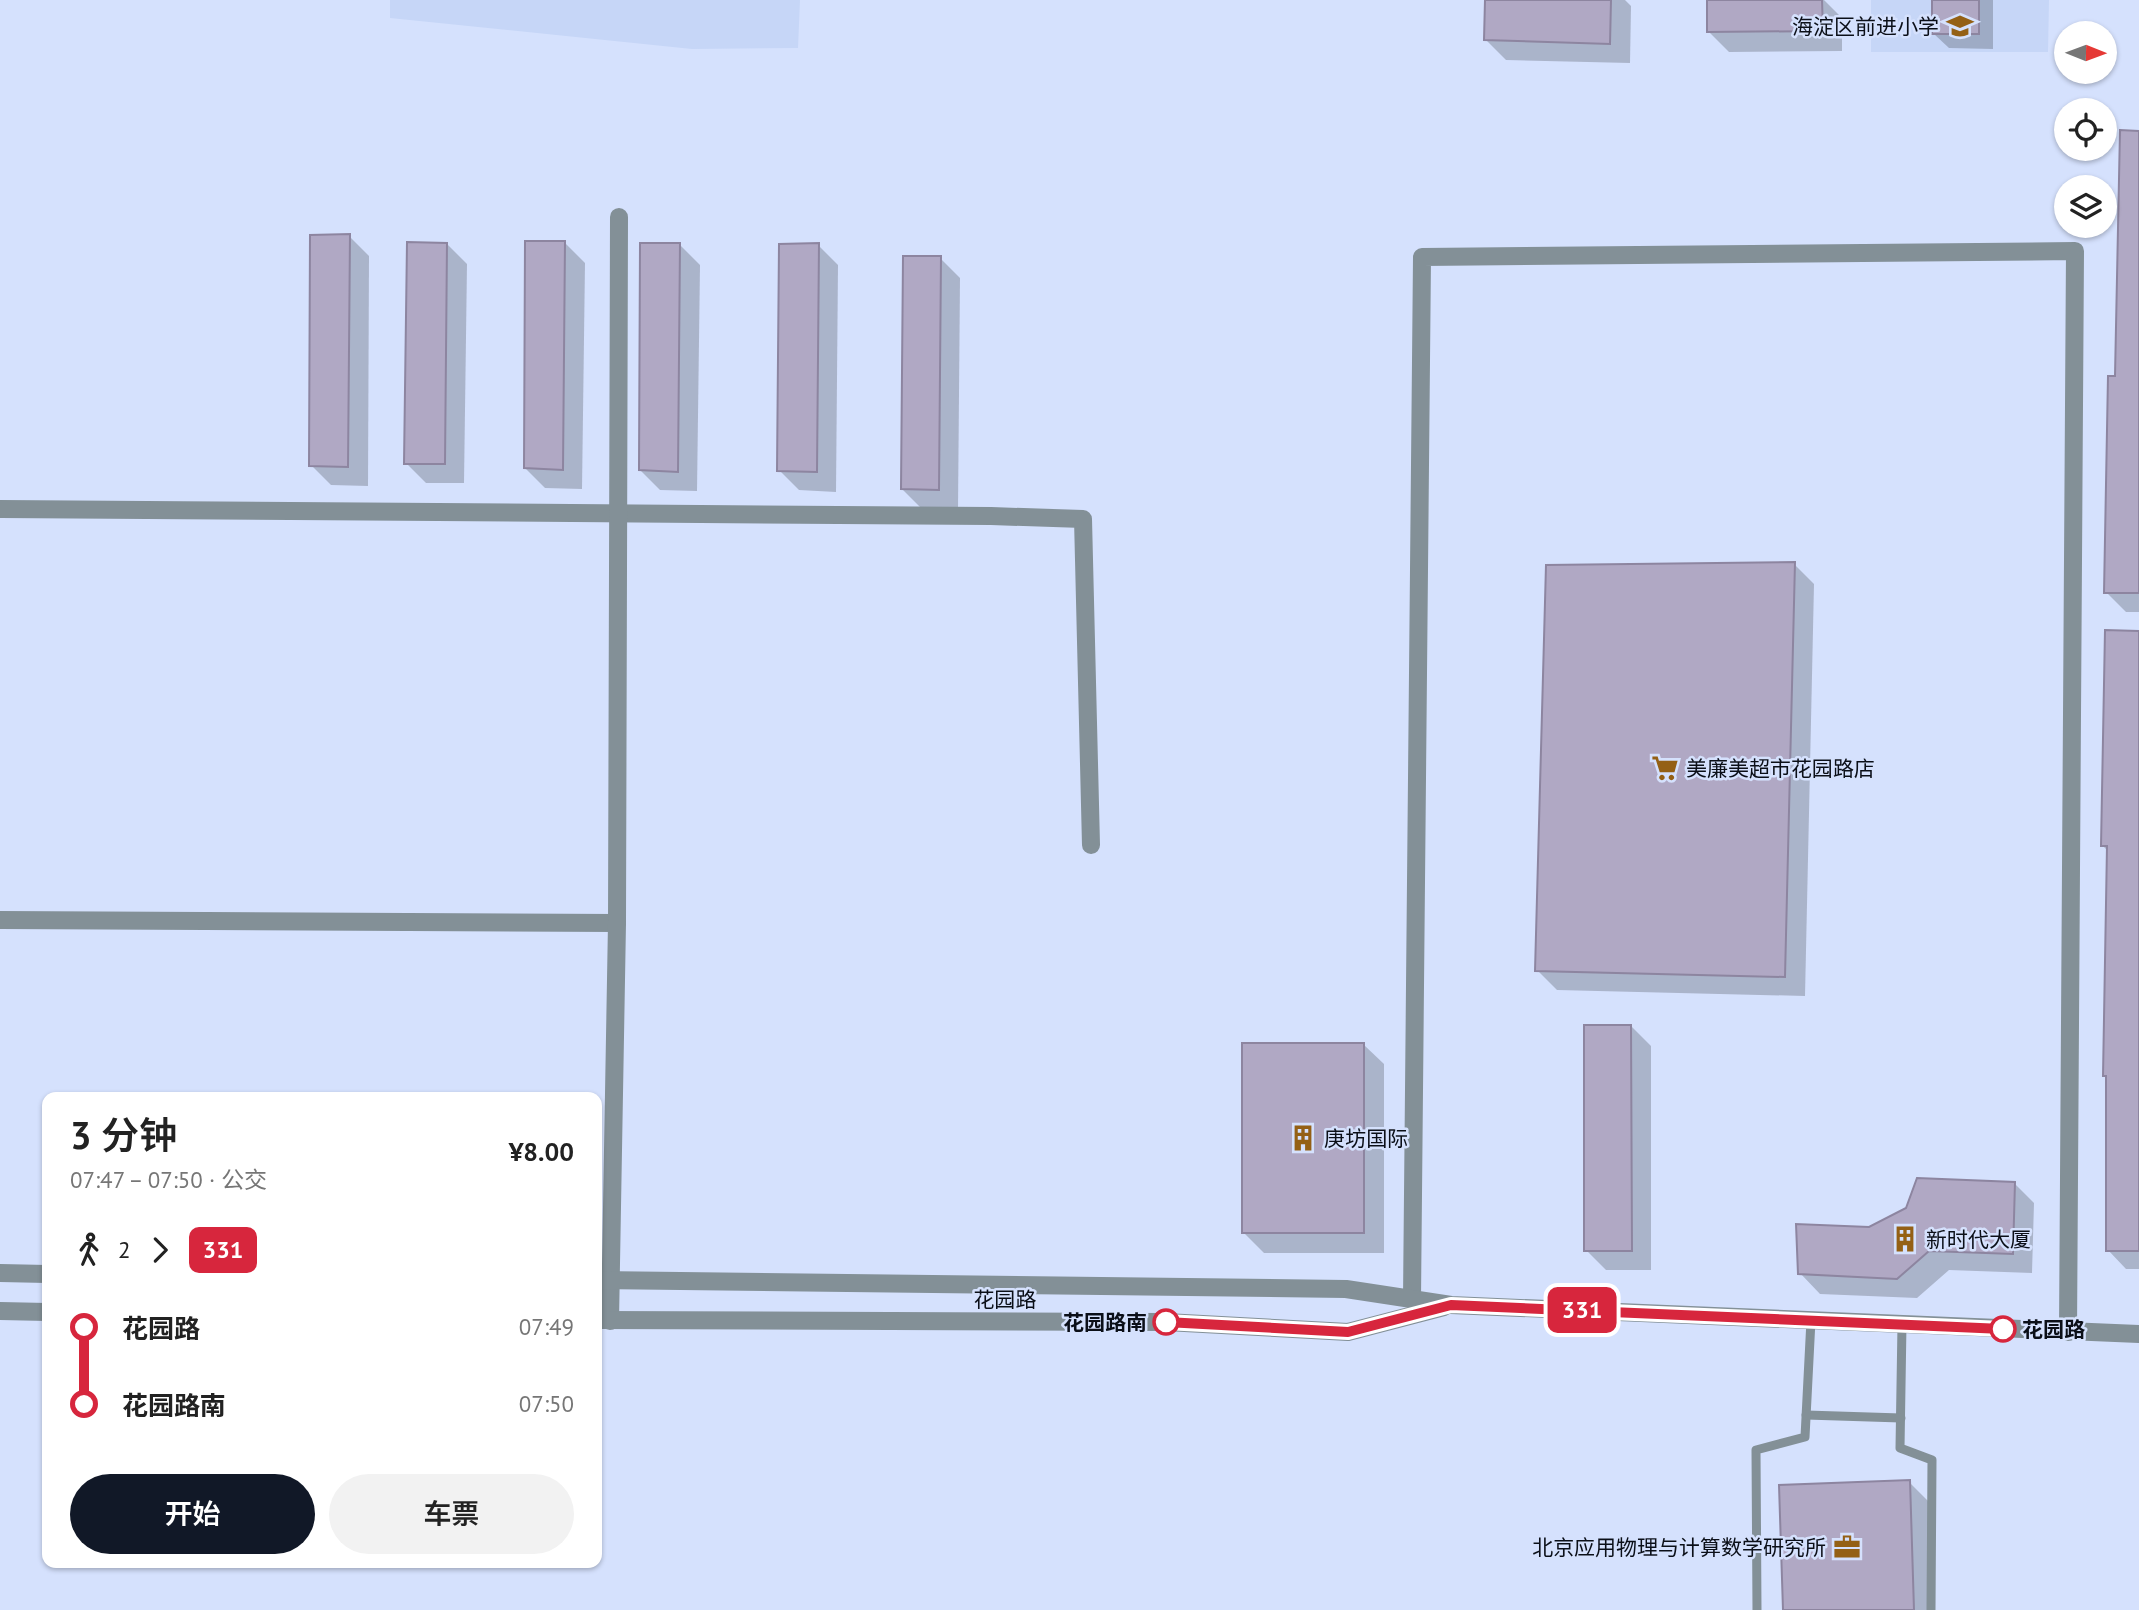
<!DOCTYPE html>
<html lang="zh">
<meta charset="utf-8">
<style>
body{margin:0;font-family:"PT Sans","Noto Sans SC",sans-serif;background:#f2f2f2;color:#222;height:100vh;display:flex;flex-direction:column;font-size:26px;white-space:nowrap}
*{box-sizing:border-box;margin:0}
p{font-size:23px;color:#767676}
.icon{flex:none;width:38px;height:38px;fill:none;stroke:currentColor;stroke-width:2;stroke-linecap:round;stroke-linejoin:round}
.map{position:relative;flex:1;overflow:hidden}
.panel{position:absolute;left:42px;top:1092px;width:560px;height:476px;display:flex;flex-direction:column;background:#fff;border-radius:14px;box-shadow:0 2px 5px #0004}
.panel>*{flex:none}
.badge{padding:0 14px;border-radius:10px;font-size:24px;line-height:46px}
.needle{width:46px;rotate:91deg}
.fabs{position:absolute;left:2054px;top:21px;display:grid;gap:14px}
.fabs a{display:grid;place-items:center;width:63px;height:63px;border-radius:50%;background:#fff;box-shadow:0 2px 5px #0004;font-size:35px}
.map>.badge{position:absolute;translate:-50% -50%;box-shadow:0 0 0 4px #fff}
.legs{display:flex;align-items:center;gap:10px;height:77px;padding:0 28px;font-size:23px}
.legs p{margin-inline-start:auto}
.summary{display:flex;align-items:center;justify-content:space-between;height:119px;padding:0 28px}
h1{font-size:38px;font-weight:600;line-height:52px}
.button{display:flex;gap:14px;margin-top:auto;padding:14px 28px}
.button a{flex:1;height:80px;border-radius:42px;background:#111827;color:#fff;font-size:28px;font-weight:600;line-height:80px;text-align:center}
.button a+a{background:#f2f2f2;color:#222}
ul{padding:0 28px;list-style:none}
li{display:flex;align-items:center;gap:24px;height:77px;font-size:26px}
li i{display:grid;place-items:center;width:10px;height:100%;margin:0 9px;background:currentColor}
li i::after{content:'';width:18px;height:18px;margin:-9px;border:5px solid;border-radius:50%;background:#fff}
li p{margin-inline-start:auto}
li:first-child i{background:linear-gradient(#0000 50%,currentColor 0)}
li:last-child i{background:linear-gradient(currentColor 50%,#0000 0)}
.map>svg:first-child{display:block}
.built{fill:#c6d6f7}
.shadow{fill:#0003}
.building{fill:#b0a8c4;stroke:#8d85a0;stroke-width:2}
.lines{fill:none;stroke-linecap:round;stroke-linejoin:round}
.service{stroke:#839097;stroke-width:9}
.minor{stroke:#839097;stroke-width:18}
.tertiary{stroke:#839097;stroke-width:18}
.line-1-casing{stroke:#fff;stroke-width:16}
.line-1{stroke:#d7263d;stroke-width:10}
.stop-1-dot{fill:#fff;stroke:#d7263d;stroke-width:3.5}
.labels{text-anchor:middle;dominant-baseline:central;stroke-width:5;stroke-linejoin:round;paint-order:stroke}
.poi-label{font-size:21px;fill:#0b0f18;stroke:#d5e1fd;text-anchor:start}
.street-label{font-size:21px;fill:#0b0f18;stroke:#d5e1fd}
.stop-label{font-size:21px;font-weight:bold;fill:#0b0f18;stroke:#d5e1fd;text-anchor:end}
</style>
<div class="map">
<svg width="2139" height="1610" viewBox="0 0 2139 1610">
<rect width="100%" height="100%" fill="#d5e1fd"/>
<!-- built -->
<g class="built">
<polygon points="390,0 800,0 798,48 692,49 390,18"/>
<polygon points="1871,0 2049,0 2048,52 1871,52"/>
</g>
<!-- shadow -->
<g class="shadow">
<polygon points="1487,0 1625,0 1631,6 1630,63 1506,60 1486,40"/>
<polygon points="1709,0 1824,0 1842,18 1842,51 1729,52 1709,32"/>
<polygon points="1934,0 1993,0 1993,49 1949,48 1934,34"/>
<polygon points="2139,133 2139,612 2126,612 2106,592 2116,378"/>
<polygon points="349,236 369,256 368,486 331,485 311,465"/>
<polygon points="565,243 585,263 582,489 545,488 525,468"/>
<polygon points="447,244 467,264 464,483 426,483 406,463"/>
<polygon points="680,245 700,265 697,491 660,490 640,470"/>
<polygon points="818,245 838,265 836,492 799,490 779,470"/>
<polygon points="940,258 960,278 958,509 922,509 902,489"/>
<polygon points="1794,564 1814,584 1805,996 1557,990 1537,970"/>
<polygon points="2139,632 2139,1269 2126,1269 2108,1250 2107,1078 2105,1075 2108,851 2103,846"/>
<polygon points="1631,1026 1651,1046 1651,1270 1606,1270 1586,1250"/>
<polygon points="1364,1045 1384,1064 1384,1253 1264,1253 1244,1233"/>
<polygon points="2014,1183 2034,1203 2032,1273 1949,1270 1917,1298 1820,1294 1800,1273"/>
<polygon points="1909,1482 1929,1502 1933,1610 1785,1610"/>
</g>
<!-- building -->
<g class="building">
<polygon points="1485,0 1611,0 1610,44 1484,40"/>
<polygon points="1707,0 1822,0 1823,31 1707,32"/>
<rect x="1932" y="0" width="47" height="34"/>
<polygon points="2120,130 2139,131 2139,593 2104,593 2108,376 2115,376"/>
<polygon points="350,234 348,467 309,466 310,235"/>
<polygon points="525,241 565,241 563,470 524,468"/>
<polygon points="407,242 447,243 445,464 404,464"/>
<polygon points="640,243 680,243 678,472 639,470"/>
<polygon points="819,243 817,472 777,471 779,244"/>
<polygon points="903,256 941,256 939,490 901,489"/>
<polygon points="1795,562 1785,977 1535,971 1546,565"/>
<polygon points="2105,630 2139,631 2139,1251 2106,1251 2106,1076 2103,1076 2107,846 2101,846"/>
<polygon points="1584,1025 1631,1025 1632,1251 1584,1251"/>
<rect x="1242" y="1043" width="122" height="190"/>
<polygon points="1917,1178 2015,1182 2013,1254 1929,1251 1897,1279 1798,1274 1796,1224 1869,1227 1906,1208"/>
<polygon points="1910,1480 1914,1610 1783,1610 1779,1485"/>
</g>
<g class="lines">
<!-- service -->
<g class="service">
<polyline points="1902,1324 1900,1448 1932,1460 1931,1610"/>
<polyline points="1806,1415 1901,1418"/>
<polyline points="1757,1610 1756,1450 1805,1437 1811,1320"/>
</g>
<!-- minor -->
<g class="minor">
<polyline points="0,509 991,516 1083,519 1091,845"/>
<polyline points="0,920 617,923"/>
<polyline points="1412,1299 1422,257 2075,251 2068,1332"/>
<polyline points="610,1321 617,923 619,217"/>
</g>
<!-- tertiary -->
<g class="tertiary">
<polyline points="0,1273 47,1274"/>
<polyline points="597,1280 1346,1289 1451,1305 2139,1334"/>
<polyline points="0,1311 47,1312"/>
<polyline points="597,1320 1166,1322 1348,1332 1444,1307"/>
</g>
</g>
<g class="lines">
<!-- line-1 casing -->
<g class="line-1-casing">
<polyline id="line-1" points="1166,1322 1348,1332 1451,1305 2003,1329"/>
</g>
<!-- line-1 -->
<use href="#line-1" class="line-1"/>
</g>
<!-- icons -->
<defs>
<g id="school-bare" transform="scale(2.1)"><path d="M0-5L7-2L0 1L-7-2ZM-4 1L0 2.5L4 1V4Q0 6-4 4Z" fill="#946015" stroke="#d5e1fd" stroke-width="2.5" paint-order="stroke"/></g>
<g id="supermarket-bare" transform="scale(2.1)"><path d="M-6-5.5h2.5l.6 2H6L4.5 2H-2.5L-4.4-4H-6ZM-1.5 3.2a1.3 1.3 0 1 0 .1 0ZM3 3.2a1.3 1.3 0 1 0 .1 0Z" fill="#946015" stroke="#d5e1fd" stroke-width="2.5" paint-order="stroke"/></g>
<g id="building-bare" transform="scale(2.1)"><path d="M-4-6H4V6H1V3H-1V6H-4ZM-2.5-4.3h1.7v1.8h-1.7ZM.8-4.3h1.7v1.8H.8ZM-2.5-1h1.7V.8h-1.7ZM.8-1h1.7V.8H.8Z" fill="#946015" stroke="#d5e1fd" stroke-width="2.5" paint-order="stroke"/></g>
<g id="office-bare" transform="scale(2.1)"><path d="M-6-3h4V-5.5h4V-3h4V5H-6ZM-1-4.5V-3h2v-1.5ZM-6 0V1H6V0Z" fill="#946015" stroke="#d5e1fd" stroke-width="2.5" paint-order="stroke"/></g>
</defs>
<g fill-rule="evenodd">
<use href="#school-bare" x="1960" y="26"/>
<use href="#supermarket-bare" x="1665" y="768"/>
<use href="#building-bare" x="1303" y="1138"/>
<use href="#building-bare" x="1905" y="1239"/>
<use href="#office-bare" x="1847" y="1547"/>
</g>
<!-- markers -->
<g class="stop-1-dot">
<circle cx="1166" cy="1322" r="12"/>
<circle cx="2003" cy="1329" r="12"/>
</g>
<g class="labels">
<!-- poi labels -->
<g class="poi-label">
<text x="1939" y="26" text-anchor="end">海淀区前进小学</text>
<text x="1686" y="768">美廉美超市花园路店</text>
<text x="1324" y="1138">庚坊国际</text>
<text x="1926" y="1239">新时代大厦</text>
<text x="1826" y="1547" text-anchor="end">北京应用物理与计算数学研究所</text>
</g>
<!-- street labels -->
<g class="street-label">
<text x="1005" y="1299">花园路</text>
</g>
<!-- stop labels -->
<g class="stop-label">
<text x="1147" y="1322">花园路南</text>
<text x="2022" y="1329" text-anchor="start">花园路</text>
</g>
</g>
</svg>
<div class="fabs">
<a><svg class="needle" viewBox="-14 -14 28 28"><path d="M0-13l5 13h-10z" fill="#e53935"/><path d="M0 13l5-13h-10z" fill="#767676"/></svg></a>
<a><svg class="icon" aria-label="locate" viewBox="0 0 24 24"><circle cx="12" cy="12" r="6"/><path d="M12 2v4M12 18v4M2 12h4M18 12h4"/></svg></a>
<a><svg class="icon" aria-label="layers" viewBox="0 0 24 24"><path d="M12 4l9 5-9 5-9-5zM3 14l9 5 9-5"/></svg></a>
</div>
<b class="badge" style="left:1582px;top:1310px;background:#d7263d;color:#fff">331</b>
<section class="panel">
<div class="summary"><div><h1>3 分钟</h1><p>07:47 – 07:50 · 公交</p></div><b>¥8.00</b></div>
<div class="legs"><svg class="icon" aria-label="walk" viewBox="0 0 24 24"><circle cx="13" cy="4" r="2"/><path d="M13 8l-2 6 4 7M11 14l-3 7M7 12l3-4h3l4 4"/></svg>2<svg class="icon" aria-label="forward" viewBox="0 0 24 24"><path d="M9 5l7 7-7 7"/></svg><b class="badge" style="background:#d7263d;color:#fff">331</b></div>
<ul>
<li><i style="color:#d7263d"></i><b>花园路</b><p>07:49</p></li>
<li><i style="color:#d7263d"></i><b>花园路南</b><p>07:50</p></li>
</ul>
<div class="button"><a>开始</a><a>车票</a></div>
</section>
</div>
